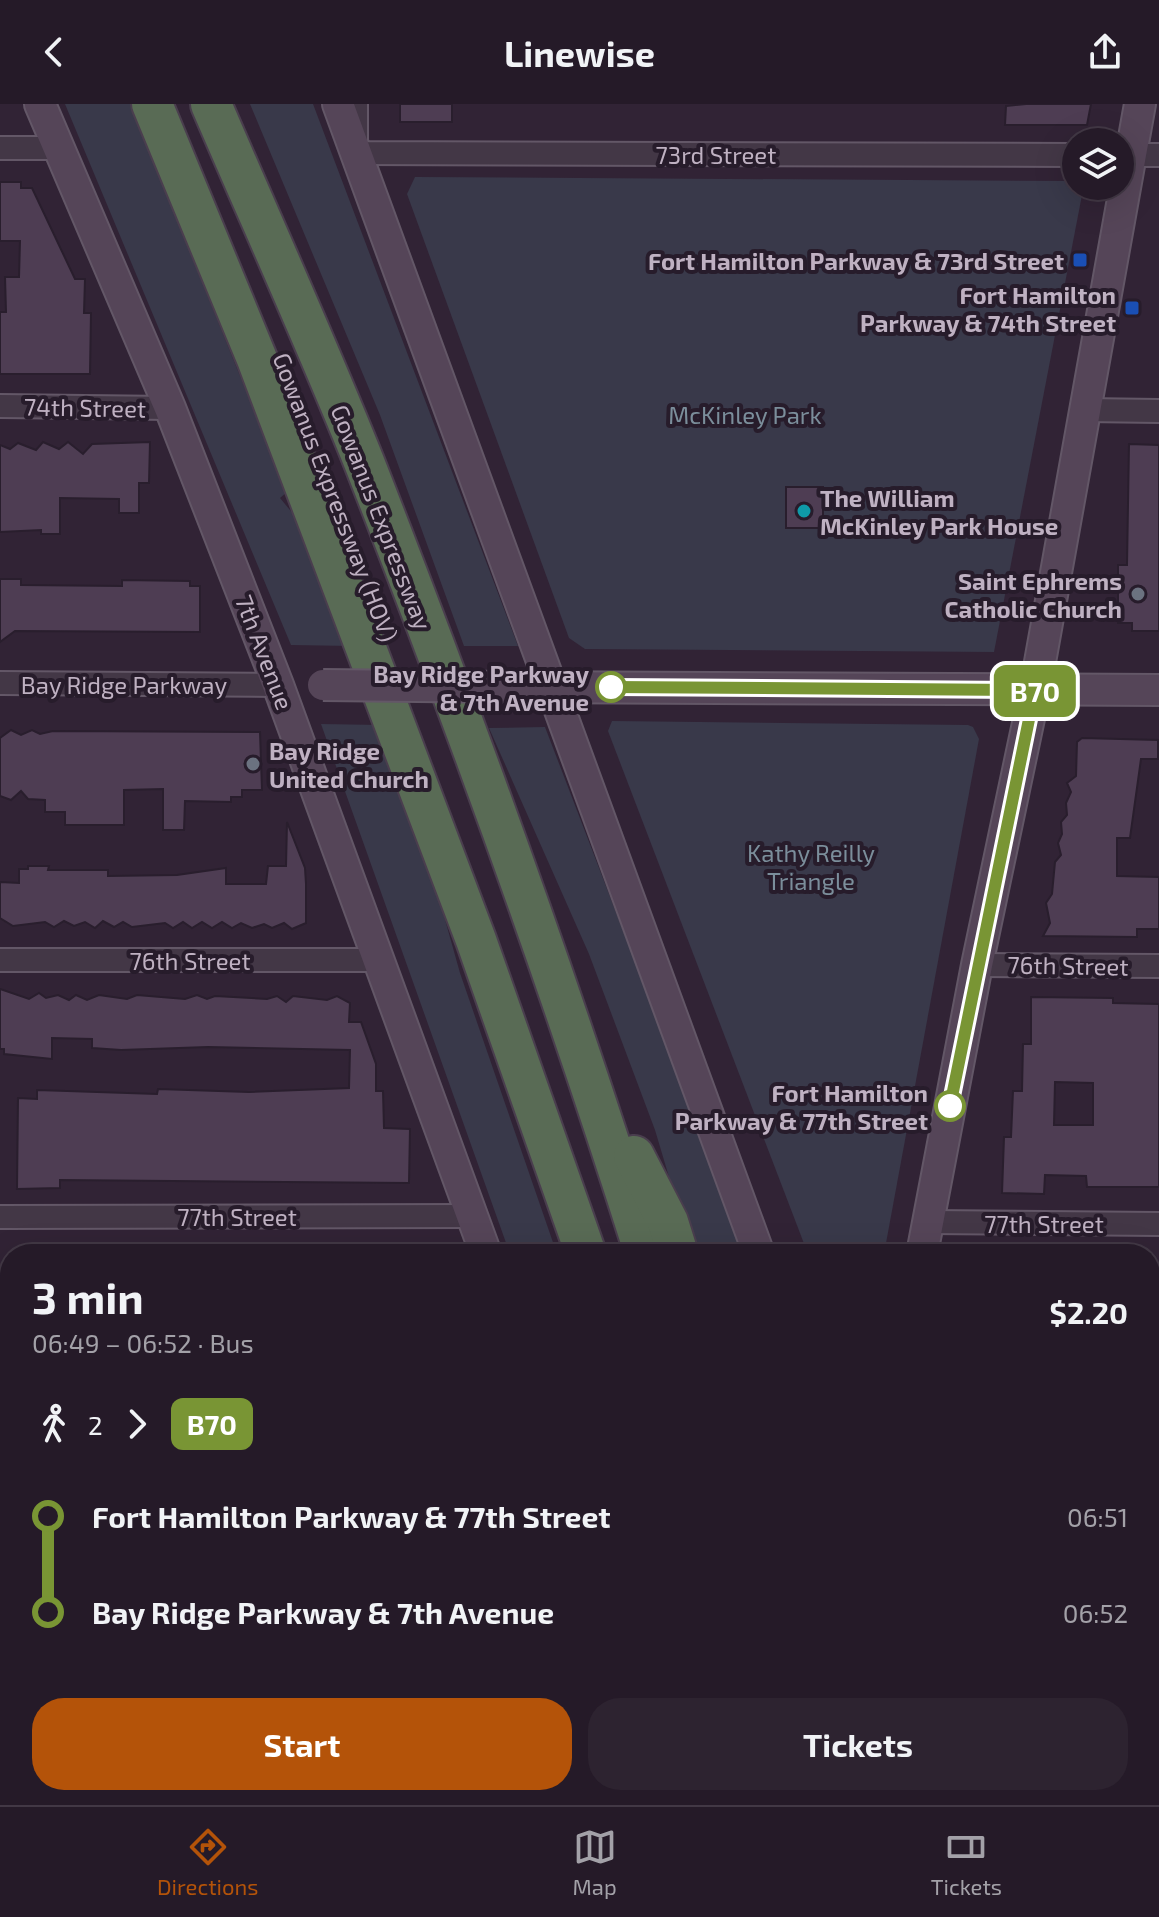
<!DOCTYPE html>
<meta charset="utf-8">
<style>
body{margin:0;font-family:"Exo 2",sans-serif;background:#2d2330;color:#f1f3f6;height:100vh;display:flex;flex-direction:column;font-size:30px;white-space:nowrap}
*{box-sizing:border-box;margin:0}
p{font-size:26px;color:#a3a1a8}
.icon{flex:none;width:44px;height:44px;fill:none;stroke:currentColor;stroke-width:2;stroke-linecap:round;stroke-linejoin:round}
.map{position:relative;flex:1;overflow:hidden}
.sheet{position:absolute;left:0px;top:1140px;width:1160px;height:562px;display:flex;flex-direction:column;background:#251a28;border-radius:32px 32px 0 0;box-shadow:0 8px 32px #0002,0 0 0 2px #423845}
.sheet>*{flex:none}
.badge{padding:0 16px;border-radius:12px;font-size:28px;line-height:52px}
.controls{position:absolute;left:1062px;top:24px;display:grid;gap:16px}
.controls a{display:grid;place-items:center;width:72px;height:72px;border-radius:50%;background:#251a28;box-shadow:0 8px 32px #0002,0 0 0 2px #423845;font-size:40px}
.map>.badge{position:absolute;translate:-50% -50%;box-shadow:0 0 0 4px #fff}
.legs{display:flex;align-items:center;gap:12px;height:88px;padding:0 32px;font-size:26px}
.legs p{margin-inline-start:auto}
.overview{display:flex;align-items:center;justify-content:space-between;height:136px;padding:0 32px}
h1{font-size:44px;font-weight:700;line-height:60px}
.cta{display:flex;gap:16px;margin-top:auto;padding:16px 32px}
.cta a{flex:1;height:92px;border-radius:32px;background:#b45309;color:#fff;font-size:32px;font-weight:700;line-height:92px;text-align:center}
.cta a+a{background:#2d2330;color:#f1f3f6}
ul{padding:0 32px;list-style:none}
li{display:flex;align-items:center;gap:28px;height:96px;font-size:30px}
li i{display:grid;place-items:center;width:12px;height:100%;margin:0 10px;background:currentColor}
li i::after{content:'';width:20px;height:20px;margin:-10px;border:6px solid;border-radius:50%;background:#251a28}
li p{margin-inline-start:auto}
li:first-child i{background:linear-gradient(#0000 50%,currentColor 0)}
li:last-child i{background:linear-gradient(currentColor 50%,#0000 0)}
header{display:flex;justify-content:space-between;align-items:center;height:104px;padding:0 32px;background:#251a28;font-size:36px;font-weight:700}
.tab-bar{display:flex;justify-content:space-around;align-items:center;height:112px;border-top:2px solid #423845;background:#251a28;font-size:22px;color:#a3a1a8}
.tab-bar a{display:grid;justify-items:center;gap:4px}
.tab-bar .current{color:#b45309}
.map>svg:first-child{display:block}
.green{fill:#39394a}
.building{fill:#4e3d53;stroke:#291e2d;stroke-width:2;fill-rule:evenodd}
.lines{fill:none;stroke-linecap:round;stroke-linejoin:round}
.street-casing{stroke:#635767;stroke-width:26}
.secondary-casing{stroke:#635767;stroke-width:34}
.highway-casing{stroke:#4a3e4e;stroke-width:44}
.street{stroke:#433746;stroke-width:22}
.secondary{stroke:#554558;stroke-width:30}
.highway{stroke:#596b55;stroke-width:40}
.secondary-bridge-casing{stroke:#635767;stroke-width:34;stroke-linecap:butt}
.secondary-bridge{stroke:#554558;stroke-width:30}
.line-1-casing{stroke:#fff;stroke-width:18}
.line-1{stroke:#799534;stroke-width:12}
.transit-dot{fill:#1a4fb4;stroke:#271c2b;stroke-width:3}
.culture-dot{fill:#0f9aa8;stroke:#271c2b;stroke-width:3}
.worship-dot{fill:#6b7280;stroke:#271c2b;stroke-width:3}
.stop-1-dot{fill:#fff;stroke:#799534;stroke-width:4}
.labels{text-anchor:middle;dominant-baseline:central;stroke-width:8;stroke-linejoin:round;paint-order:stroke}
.street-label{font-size:24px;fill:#bfb1c2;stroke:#271c2b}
.poi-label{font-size:24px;font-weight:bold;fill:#bfb1c2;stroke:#271c2b;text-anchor:end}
.park-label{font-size:24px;fill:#7b8e9b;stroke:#271c2b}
.stop-label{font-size:24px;font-weight:bold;fill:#bfb1c2;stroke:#271c2b;text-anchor:end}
</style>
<header><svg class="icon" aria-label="back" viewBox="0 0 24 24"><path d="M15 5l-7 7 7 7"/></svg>Linewise<svg class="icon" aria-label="share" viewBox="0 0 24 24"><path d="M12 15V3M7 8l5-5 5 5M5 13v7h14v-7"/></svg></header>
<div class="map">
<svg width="1159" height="1701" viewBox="0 0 1159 1701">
<rect width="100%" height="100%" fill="#312335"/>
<!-- green -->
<g class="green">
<polygon points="65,0 130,0 287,388 280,394 304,423 352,542 291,541"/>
<polygon points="250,0 313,0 518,542 464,542 380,311"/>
<polygon points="415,73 1071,77 1082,91 994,548 585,545 569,534 407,90"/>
<polygon points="612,617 968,621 973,623 979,635 884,1150 808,1150 608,627"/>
<polygon points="321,620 380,621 423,737 460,869 557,1150 510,1150"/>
<polygon points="545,623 747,1150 692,1150 655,1026 589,850 489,624"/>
</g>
<!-- building -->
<g class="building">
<rect x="400" y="0" width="52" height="18"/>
<polygon points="1026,0 1091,0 1087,21 1005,21 1006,2"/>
<polygon points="0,78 21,78 21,84 32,84 75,175 85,175 84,209 91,209 90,270 0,270 0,208 6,208 5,173 19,173 20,137 0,137"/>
<polygon points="43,338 59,345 68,338 83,350 92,340 150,338 149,379 139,379 139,409 119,409 119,395 60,394 60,430 41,430 41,426 0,428 0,341 10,345 18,339 36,346"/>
<polygon points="1129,340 1159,341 1159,527 1132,527 1132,519 1118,519 1118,461 1127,461"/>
<rect x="786" y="383" width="37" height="41"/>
<polygon points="0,475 21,475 21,481 122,482 122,476 190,477 190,482 200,482 200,528 15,527 0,538"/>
<polygon points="11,626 21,631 32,626 40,630 53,627 260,628 262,686 242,686 242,693 231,693 231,698 185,697 184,726 163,726 163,685 124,686 124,721 65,721 65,708 45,708 45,696 28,695 21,687 11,696 0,692 0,634"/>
<polygon points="1082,634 1158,636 1158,655 1141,655 1130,734 1117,734 1117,772 1159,773 1159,825 1137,825 1137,833 1043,832 1050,819 1046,799 1052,790 1055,758 1061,751 1058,739 1062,730 1061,718 1067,711 1066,699 1071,688 1067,679 1076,672 1077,638"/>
<polygon points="287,718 305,764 306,780 306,819 292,825 284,819 272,824 264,820 252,824 241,819 232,824 222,818 212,824 202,818 192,824 183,818 173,824 165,819 132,823 123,818 114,823 103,817 95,824 85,818 74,822 64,817 54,823 45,818 13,822 0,814 0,778 19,779 19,765 28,765 28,762 49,762 48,766 108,766 108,772 177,771 226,764 226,780 266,780 268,762 286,762"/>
<polygon points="0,885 29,895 39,889 46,894 58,891 69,896 76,891 87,896 99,891 127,895 137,891 185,895 197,891 207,895 215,892 267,895 277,892 286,898 293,892 327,896 337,892 350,899 349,918 361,918 376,960 376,987 383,987 384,1024 410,1025 409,1079 60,1076 60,1084 17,1085 18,994 37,995 37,986 157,990 158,985 249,988 349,984 350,946 208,943 121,946 92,944 92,935 52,934 52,955 4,950 4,945 0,945"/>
<path d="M 1031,893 L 1113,894 L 1113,899 L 1159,900 L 1159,1083 L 1087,1083 L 1086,1072 L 1045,1071 L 1044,1090 L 1002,1089 L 1004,1033 L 1011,1033 L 1013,987 L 1022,987 L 1023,940 L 1031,940 ZM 1055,978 L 1093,979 L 1093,1021 L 1054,1021 Z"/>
</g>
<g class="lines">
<!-- street casing -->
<g class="street-casing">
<g id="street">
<polyline points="356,0 356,49 1076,51"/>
<polyline points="0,44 60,44"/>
<polyline points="1120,51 1159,51"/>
<polyline points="0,302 170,304"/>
<polyline points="1085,306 1159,307"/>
<polyline points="0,579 278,581"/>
<polyline points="0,856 381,856"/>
<polyline points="977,861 1159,862"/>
<polyline points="0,1113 475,1112"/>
<polyline points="929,1118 1159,1120"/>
<polyline points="1150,1376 1159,1376"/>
<polyline points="0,1628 10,1628"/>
<polyline points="1150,1635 1159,1635"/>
</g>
</g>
<!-- secondary casing -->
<g class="secondary-casing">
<g id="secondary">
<polyline points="40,0 170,304 278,581 486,1150"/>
<polyline points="338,0 759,1150"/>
<polyline points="515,583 1159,586"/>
<polyline points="922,1150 977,861 1035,586 1140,0"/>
<polyline points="0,1360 10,1386"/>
<polyline points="125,1692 128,1701"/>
<polyline points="591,1692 591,1701"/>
<polyline points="976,1692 979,1701"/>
</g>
</g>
<!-- highway casing -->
<g class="highway-casing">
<g id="highway">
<polyline points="152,0 257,255 476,836 586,1150"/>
<path d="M 211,0 C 262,119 316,238 364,358 C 466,619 561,883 645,1150"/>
<polyline points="634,1052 668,1118 678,1150"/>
<polyline points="629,1692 630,1701"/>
<polyline points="671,1692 672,1701"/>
<polyline points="710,1692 711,1701"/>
<polyline points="769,1692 770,1701"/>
<polyline points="826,1692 828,1701"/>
<polyline points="935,1692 936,1701"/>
</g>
</g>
<!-- street -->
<use href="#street" class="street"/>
<!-- secondary -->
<use href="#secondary" class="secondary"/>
<!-- highway -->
<use href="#highway" class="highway"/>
<!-- secondary-bridge casing -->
<g class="secondary-bridge-casing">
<polyline id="secondary-bridge" points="323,581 515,583"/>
</g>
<!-- secondary-bridge -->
<use href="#secondary-bridge" class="secondary-bridge"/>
</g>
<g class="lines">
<!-- line-1 casing -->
<g class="line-1-casing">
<polyline id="line-1" points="611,583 1035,586 950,1002"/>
</g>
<!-- line-1 -->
<use href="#line-1" class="line-1"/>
</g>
<!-- markers -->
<g class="transit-dot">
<rect x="1072" y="148" width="16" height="16" rx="4"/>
<rect x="1124" y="196" width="16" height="16" rx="4"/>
</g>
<circle class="culture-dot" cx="804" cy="407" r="8"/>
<g class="worship-dot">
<circle cx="1138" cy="490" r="8"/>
<circle cx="253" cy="660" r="8"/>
</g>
<g class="stop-1-dot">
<circle cx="611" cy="583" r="14"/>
<circle cx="950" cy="1002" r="14"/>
</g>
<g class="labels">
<!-- street labels -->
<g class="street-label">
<text x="716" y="50">73rd Street</text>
<text transform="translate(85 303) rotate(1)">74th Street</text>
<text transform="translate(336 393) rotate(69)">Gowanus Expressway (HOV)</text>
<text transform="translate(382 413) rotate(69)">Gowanus Expressway</text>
<text transform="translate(265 548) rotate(69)">7th Avenue</text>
<text x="124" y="580">Bay Ridge Parkway</text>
<text x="190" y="856">76th Street</text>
<text transform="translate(1068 861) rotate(1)">76th Street</text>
<text x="237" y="1112">77th Street</text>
<text x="1044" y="1119">77th Street</text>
</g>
<!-- poi labels -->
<g class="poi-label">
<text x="1064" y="156">Fort Hamilton Parkway &amp; 73rd Street</text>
<text x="1116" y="190">Fort Hamilton<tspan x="1116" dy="28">Parkway &amp; 74th Street</tspan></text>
<text x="820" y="393" text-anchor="start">The William<tspan x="820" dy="28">McKinley Park House</tspan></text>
<text x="1122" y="476">Saint Ephrems<tspan x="1122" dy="28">Catholic Church</tspan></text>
<text x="269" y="646" text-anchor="start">Bay Ridge<tspan x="269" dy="28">United Church</tspan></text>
</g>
<!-- park labels -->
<g class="park-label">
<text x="745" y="310">McKinley Park</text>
<text x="811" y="748">Kathy Reilly<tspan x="811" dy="28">Triangle</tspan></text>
</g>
<!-- stop labels -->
<g class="stop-label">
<text x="589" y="569">Bay Ridge Parkway<tspan x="589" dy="28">&amp; 7th Avenue</tspan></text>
<text x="928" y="988">Fort Hamilton<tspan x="928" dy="28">Parkway &amp; 77th Street</tspan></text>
</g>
</g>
</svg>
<div class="controls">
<a><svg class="icon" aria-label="layers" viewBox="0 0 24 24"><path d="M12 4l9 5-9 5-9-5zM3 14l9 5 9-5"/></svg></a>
</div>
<b class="badge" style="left:1035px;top:587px;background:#799534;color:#fff">B70</b>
<section class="sheet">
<div class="overview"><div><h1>3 min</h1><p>06:49 – 06:52 · Bus</p></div><b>$2.20</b></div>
<div class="legs"><svg class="icon" aria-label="walk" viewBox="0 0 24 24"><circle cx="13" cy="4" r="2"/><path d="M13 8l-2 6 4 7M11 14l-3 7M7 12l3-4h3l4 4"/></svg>2<svg class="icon" aria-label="forward" viewBox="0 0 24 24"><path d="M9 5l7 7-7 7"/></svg><b class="badge" style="background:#799534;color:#fff">B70</b></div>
<ul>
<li><i style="color:#799534"></i><b>Fort Hamilton Parkway &amp; 77th Street</b><p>06:51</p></li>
<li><i style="color:#799534"></i><b>Bay Ridge Parkway &amp; 7th Avenue</b><p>06:52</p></li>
</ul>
<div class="cta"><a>Start</a><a>Tickets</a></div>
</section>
</div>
<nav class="tab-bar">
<a class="current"><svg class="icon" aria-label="directions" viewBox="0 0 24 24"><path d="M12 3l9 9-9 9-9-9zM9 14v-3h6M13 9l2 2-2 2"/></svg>Directions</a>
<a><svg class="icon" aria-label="map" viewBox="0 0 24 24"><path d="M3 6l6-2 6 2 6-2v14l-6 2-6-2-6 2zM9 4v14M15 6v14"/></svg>Map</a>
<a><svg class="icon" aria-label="tickets" viewBox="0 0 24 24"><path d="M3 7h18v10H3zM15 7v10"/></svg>Tickets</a>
</nav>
